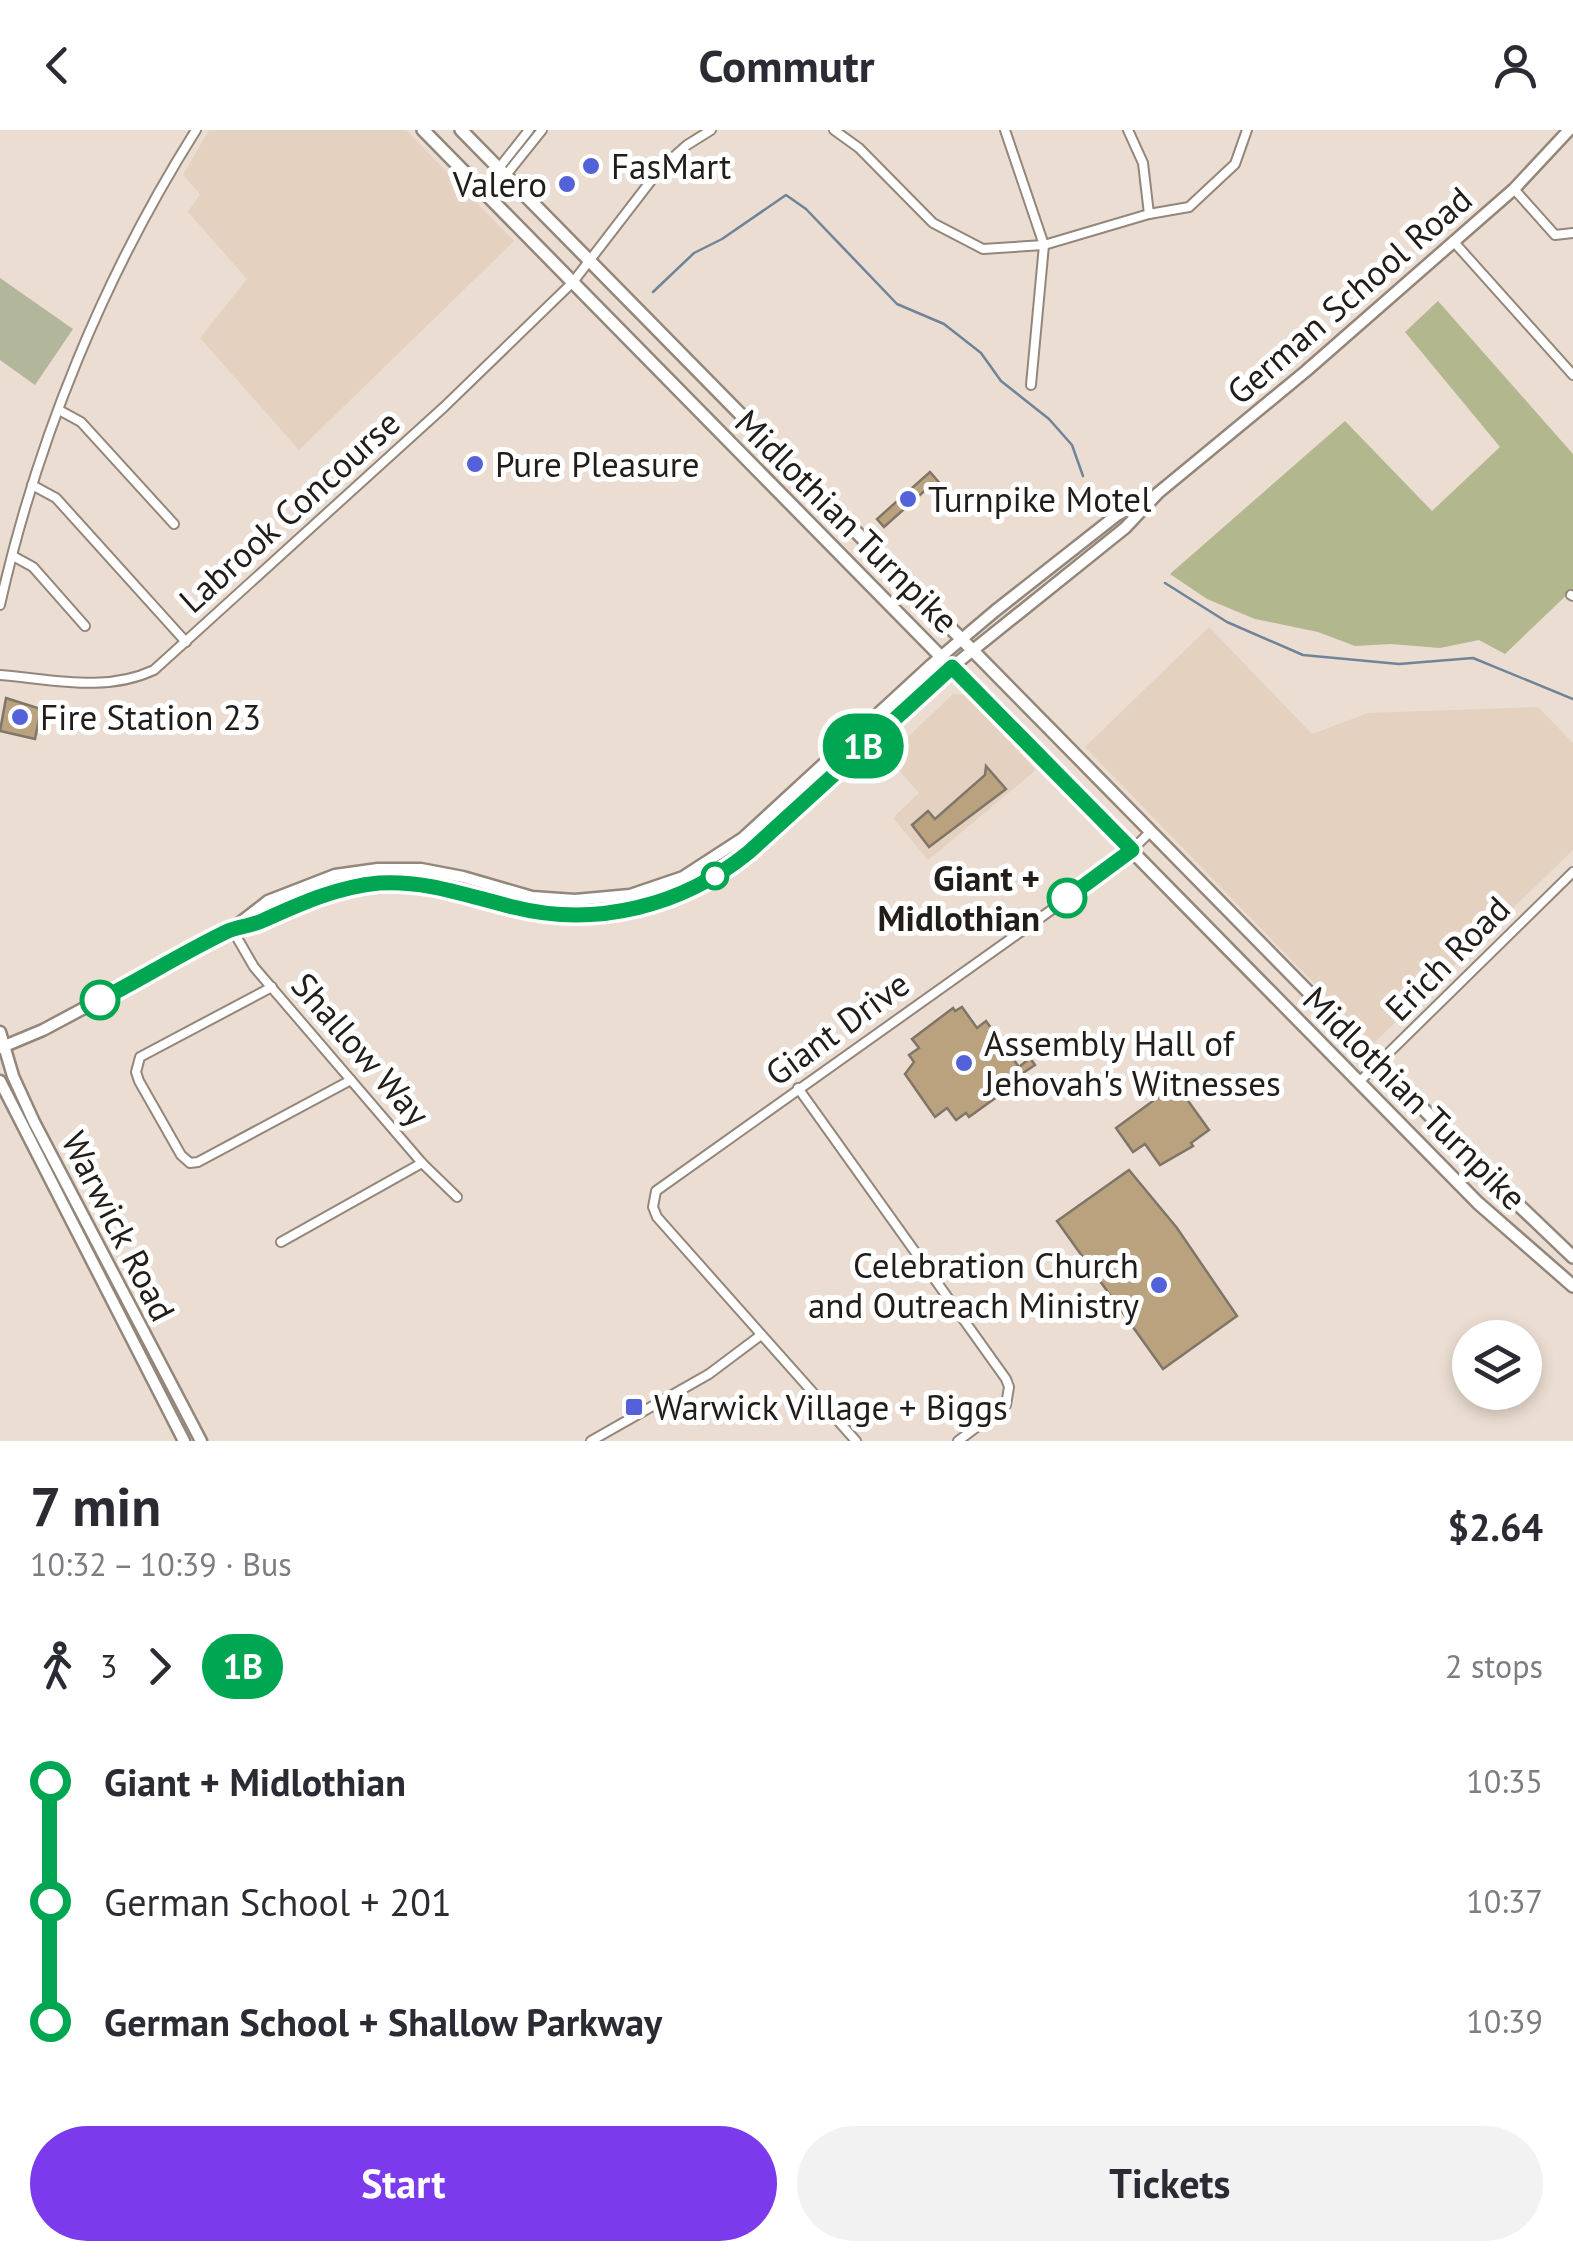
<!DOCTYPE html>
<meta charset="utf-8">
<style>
body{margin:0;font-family:"PT Sans",sans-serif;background:#f2f2f3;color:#2b2b33;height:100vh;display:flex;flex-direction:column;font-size:38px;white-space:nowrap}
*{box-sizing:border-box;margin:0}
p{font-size:32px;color:#7c7c81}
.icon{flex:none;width:55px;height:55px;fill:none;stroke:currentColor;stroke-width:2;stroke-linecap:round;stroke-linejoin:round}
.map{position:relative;height:1311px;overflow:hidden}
.panel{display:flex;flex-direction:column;background:#fff;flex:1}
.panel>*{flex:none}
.badge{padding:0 20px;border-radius:32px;font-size:35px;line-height:65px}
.tools{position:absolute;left:1452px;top:1190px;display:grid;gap:20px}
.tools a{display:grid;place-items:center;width:90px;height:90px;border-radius:50%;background:#fff;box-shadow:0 5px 15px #0003;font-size:50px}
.map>.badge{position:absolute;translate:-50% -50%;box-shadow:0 0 0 5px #fff}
.legs{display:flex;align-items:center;gap:15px;height:110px;padding:0 30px;font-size:32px}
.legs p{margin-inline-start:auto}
.head{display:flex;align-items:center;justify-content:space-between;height:170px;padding:0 30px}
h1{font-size:55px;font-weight:800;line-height:75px}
.cta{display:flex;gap:20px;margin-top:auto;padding:20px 30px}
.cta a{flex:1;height:115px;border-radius:60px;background:#7c3aed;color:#fff;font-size:40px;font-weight:800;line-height:115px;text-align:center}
.cta a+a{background:#f2f2f3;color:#2b2b33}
ul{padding:0 30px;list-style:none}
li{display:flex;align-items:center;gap:35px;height:120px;font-size:38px}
li i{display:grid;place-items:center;width:15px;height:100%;margin:0 12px;background:currentColor}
li i::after{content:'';width:25px;height:25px;margin:-12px;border:8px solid;border-radius:50%;background:#fff}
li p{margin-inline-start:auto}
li:first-child i{background:linear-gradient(#0000 50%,currentColor 0)}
li:last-child i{background:linear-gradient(currentColor 50%,#0000 0)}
header{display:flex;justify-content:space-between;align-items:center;height:130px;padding:0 30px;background:#fff;font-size:45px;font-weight:800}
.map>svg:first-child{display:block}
.built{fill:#e4d1c0}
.green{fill:#b2b69b}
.forest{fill:#b2b78e}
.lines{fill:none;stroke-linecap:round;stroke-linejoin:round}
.stream{stroke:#6f8498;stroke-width:2.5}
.building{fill:#baa27e;stroke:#7f7669;stroke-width:2.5}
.street-casing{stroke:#93877b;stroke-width:12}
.secondary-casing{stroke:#93877b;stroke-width:15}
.primary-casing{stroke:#93877b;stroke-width:16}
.street{stroke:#fff;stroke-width:8}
.secondary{stroke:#fff;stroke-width:10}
.primary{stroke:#fff;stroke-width:11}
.line-1-casing{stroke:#fff;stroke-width:22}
.line-1{stroke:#00a651;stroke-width:15}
.poi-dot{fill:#5362d8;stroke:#fff;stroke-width:4}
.stop-1-dot{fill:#fff;stroke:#00a651;stroke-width:5}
.labels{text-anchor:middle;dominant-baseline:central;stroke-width:10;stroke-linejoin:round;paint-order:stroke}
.poi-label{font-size:35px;fill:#221d19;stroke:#fff;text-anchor:start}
.street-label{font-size:35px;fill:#221d19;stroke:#fff}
.stop-label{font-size:35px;font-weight:bold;fill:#221d19;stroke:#fff;text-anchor:end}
</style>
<header><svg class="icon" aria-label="back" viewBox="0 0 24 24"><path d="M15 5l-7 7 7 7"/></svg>Commutr<svg class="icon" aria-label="person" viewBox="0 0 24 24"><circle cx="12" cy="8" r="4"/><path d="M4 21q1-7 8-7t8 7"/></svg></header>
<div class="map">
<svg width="1573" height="1311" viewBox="0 0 1573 1311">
<rect width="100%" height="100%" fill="#ebddd1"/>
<!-- built -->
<g class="built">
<polygon points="209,0 406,0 514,111 299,320 200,208 247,149 188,82 200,64 183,45"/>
<polygon points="1209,497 1312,604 1368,583 1538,577 1573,613 1573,720 1373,914 1085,617"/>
<polygon points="953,564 965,565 1036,640 928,730 893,688 919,663 887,627"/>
</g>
<!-- green -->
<polygon class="green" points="0,148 73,199 35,255 0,230"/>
<!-- forest -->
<polygon class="forest" points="1438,171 1573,324 1573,459 1505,524 1479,510 1440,518 1391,514 1355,516 1318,502 1255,489 1207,469 1170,444 1345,291 1432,381 1500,317 1405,202"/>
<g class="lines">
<!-- stream -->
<g class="stream">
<polyline points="653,162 694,123 722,109 786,65 806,79 897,174 944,194 981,223 1001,251 1049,289 1072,315 1083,346"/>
<polyline points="1165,453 1227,492 1303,525 1399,534 1473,528 1573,569"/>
</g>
</g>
<!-- building -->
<g class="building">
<polygon points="930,342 951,366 944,372 930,356 884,397 877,389"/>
<polygon points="6,568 41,579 35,609 0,601"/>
<polygon points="986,636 1006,659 929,717 912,695 928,681 935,689 985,645"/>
<polygon points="962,877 977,898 986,891 1019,937 1030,928 1035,935 1023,943 1027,949 1003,966 1001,964 969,987 966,983 956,990 947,978 935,987 905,944 914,932 909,925 919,918 912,909 953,878 955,881"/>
<polygon points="1176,954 1209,1000 1191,1013 1193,1016 1160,1035 1145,1014 1133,1022 1116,998"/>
<polygon points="1129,1040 1177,1098 1237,1186 1163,1239 1057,1091"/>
</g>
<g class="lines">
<!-- street casing -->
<g class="street-casing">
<g id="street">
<polyline points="834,0 859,18 933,93 983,119 1044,115 1149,84 1189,77 1235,34 1247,0"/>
<polyline points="1005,0 1044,115 1031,255"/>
<polyline points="1128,0 1143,33 1149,84"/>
<polyline points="499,38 529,0"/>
<polyline points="506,45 542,0"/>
<polyline points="1514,59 1555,105 1573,103"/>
<polyline points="1453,111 1573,245"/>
<polyline points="59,280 81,292 174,394"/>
<polyline points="32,355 56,368 186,512"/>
<polyline points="13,426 33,437 85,496"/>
<polyline points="1571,465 1573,466"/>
<path d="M 0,475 C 37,309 105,144 196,0"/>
<path d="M 0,545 C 52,549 105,563 154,540 L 444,277 L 573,152 L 660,39 L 687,15 L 711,0"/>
<polyline points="232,799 254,837 422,1033 457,1067"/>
<polyline points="272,857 140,927 136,942 139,951 181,1025 190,1033 198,1032 351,950"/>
<polyline points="1359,952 1573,742"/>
<polyline points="798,958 1006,1249 1009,1257 1006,1275 958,1311"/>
<polyline points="281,1112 422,1033"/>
<polyline points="591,1311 709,1244 761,1205"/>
<polyline points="856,1311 657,1087 653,1077 656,1061 1123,729 1151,701"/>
</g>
</g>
<!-- secondary casing -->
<g class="secondary-casing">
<g id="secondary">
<path d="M 232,799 C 285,787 328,756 385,753 C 430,751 468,766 512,777 C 595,798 682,776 749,722 L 937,549 L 1125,398 L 1158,363 L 1306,241 L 1514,59 L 1569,0"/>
<polyline points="0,902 13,946 34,992 201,1311"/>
<polyline points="0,918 43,900 232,799 268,771 335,745 378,739 421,739 463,747 532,767 575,770 630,765 683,747 743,708 931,535 995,481 1117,385 1148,368"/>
<polyline points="0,951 184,1311"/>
</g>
</g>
<!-- primary casing -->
<g class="primary-casing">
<g id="primary">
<polyline points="423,0 1478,1073 1573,1156"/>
<polyline points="461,0 1507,1064 1573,1127"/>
</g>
</g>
<!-- street -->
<use href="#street" class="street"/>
<!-- secondary -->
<use href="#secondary" class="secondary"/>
<!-- primary -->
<use href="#primary" class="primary"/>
</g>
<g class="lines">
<!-- line-1 casing -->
<g class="line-1-casing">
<path id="line-1" d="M 100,870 C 143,848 184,822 228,801 C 239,796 253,796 264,790 C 302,773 337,757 379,753 C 427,750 467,766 513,777 C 596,798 683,776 749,722 L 952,537 L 1132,720 L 1067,768"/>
</g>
<!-- line-1 -->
<use href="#line-1" class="line-1"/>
</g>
<!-- markers -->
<g class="poi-dot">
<circle cx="591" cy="36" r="10"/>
<circle cx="567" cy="54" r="10"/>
<circle cx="475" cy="334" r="10"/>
<circle cx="908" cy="369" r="10"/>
<circle cx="20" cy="587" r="10"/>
<circle cx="964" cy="933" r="10"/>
<circle cx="1159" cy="1155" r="10"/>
<rect x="624" y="1267" width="20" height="20" rx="5"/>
</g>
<g class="stop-1-dot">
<circle cx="715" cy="746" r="12"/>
<circle cx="1067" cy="768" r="18"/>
<circle cx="100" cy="870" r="18"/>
</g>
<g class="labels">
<!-- poi labels -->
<g class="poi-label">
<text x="611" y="36">FasMart</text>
<text x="547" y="54" text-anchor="end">Valero</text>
<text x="495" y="334">Pure Pleasure</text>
<text x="928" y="369">Turnpike Motel</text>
<text x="40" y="587">Fire Station 23</text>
<text x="984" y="913">Assembly Hall of<tspan x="984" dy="40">Jehovah's Witnesses</tspan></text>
<text x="1139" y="1135" text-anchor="end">Celebration Church<tspan x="1139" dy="40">and Outreach Ministry</tspan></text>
<text x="654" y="1277">Warwick Village + Biggs</text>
</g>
<!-- street labels -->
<g class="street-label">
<text transform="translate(1349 165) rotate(-41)">German School Road</text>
<text transform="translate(289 381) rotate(-42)">Labrook Concourse</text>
<text transform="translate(847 391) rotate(45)">Midlothian Turnpike</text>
<text transform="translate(1447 828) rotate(-45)">Erich Road</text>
<text transform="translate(837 898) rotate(-36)">Giant Drive</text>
<text transform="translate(361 919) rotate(49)">Shallow Way</text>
<text transform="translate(1415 968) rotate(45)">Midlothian Turnpike</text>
<text transform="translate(119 1096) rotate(63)">Warwick Road</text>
</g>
<!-- stop labels -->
<g class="stop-label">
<text x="1040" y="748">Giant +<tspan x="1040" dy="40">Midlothian</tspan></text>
</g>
</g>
</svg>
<div class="tools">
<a><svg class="icon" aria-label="layers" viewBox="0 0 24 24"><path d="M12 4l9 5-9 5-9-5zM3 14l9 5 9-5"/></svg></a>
</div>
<b class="badge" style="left:863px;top:616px;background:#00a651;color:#fff">1B</b>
</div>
<section class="panel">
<div class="head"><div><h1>7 min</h1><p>10:32 – 10:39 · Bus</p></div><b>$2.64</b></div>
<div class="legs"><svg class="icon" aria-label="walk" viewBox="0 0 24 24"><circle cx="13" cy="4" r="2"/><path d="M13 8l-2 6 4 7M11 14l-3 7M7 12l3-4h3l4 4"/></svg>3<svg class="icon" aria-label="forward" viewBox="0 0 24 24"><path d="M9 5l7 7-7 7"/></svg><b class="badge" style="background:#00a651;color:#fff">1B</b><p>2 stops</p></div>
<ul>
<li><i style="color:#00a651"></i><b>Giant + Midlothian</b><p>10:35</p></li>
<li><i style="color:#00a651"></i><span>German School + 201</span><p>10:37</p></li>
<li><i style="color:#00a651"></i><b>German School + Shallow Parkway</b><p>10:39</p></li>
</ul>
<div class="cta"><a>Start</a><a>Tickets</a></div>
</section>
